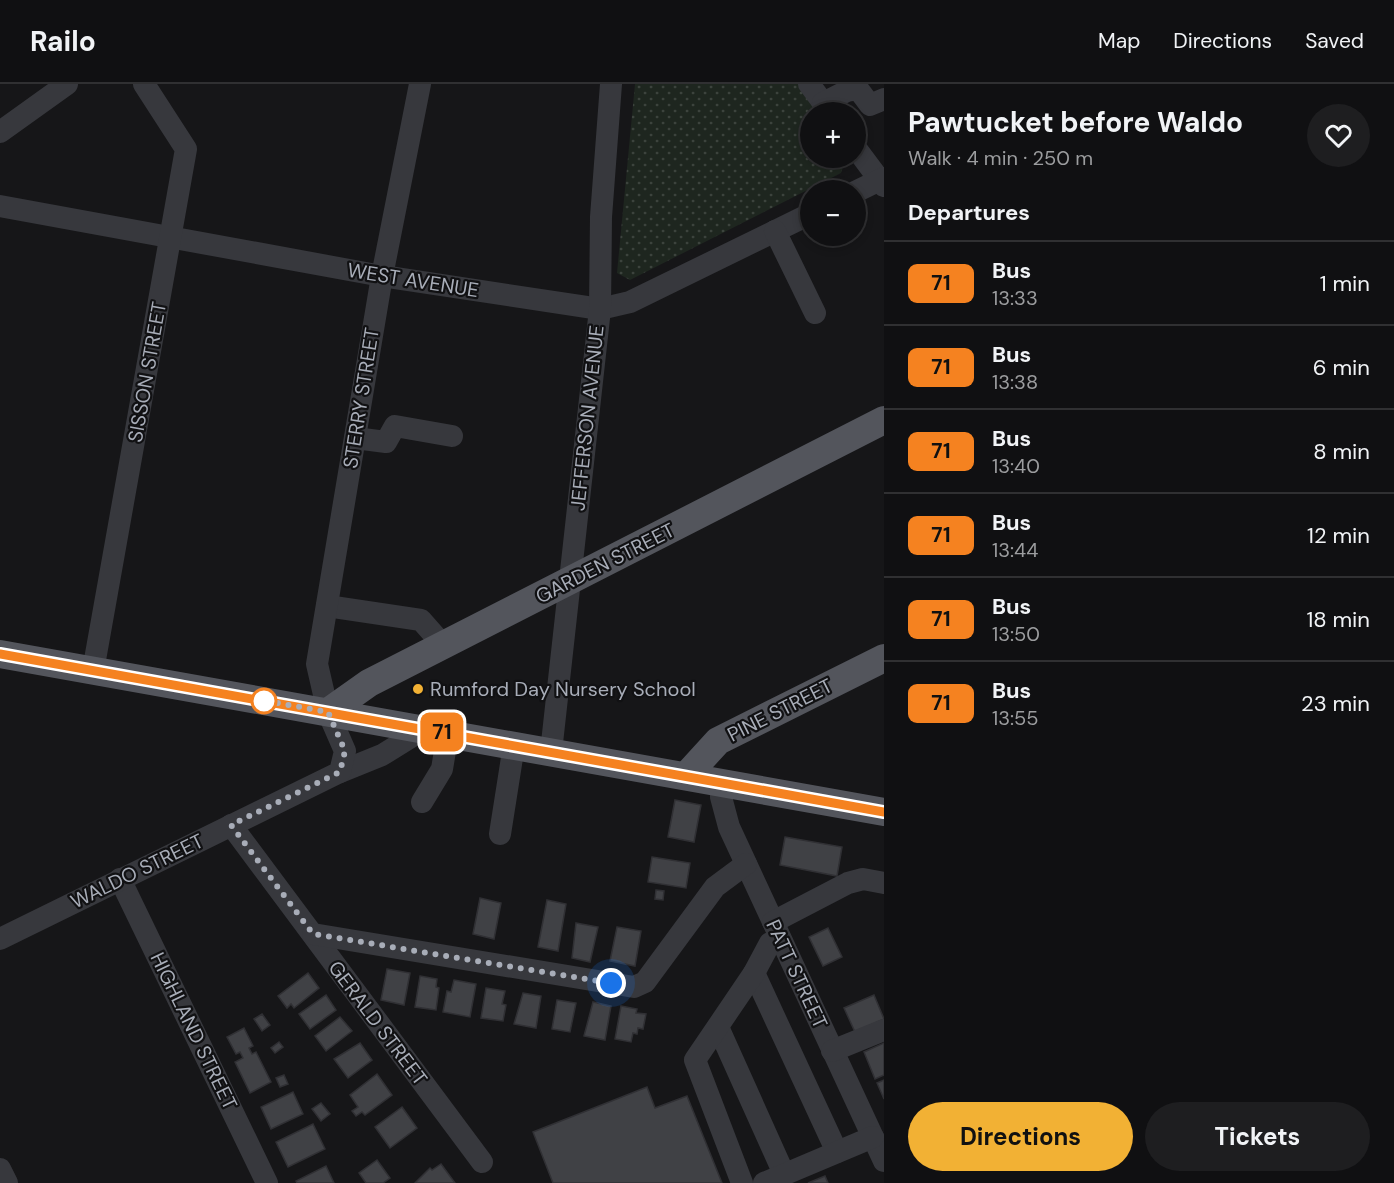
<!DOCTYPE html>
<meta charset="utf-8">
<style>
body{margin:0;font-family:"DM Sans",sans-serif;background:#1e1e20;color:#f1f3f6;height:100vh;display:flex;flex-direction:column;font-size:22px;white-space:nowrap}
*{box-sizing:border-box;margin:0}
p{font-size:20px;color:#9c9d9f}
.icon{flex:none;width:33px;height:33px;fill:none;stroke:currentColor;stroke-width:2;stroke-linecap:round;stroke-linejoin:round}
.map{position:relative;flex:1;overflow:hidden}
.side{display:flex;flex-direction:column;background:#101012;width:510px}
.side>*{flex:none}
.badge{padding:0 12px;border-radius:9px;font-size:21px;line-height:39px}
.tools{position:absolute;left:800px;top:18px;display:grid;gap:12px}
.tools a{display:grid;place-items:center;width:66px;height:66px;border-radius:50%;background:#101012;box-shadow:0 3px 9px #0003,0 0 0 2px #303032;font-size:30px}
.you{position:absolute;width:30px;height:30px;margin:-15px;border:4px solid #fff;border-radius:50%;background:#1a73e8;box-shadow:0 0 0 9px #1a73e833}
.map>.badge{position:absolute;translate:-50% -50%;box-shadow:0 0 0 3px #fff}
h2{padding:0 24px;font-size:22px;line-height:54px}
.round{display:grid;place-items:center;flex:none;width:63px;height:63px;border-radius:32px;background:#1e1e20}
.summary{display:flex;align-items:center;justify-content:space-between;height:102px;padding:0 24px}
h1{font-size:28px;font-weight:700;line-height:45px}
.cta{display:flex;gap:12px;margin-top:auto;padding:12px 24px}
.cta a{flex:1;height:69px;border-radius:36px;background:#f2b134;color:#111;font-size:24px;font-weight:700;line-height:69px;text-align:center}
.cta a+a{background:#1e1e20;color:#f1f3f6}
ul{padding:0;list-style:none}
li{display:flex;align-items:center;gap:18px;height:84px;padding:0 24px;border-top:2px solid #303032}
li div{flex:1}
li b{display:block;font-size:22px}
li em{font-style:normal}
li .badge{min-width:66px;font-weight:700;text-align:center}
header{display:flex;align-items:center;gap:36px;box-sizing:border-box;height:84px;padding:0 30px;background:#101012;border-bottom:2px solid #303032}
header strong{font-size:28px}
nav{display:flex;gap:33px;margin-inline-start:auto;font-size:21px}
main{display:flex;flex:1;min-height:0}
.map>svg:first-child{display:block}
.park{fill:url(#park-dots)}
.building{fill:#404145;stroke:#303034;stroke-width:1.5}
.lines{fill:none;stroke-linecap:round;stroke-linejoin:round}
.minor{stroke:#37383d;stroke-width:22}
.major{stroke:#53555c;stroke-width:28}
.line-casing{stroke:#fff;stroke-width:14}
.line{stroke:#f58220;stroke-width:9}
.walk{stroke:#a8adb8;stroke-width:6;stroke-dasharray:0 10.8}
.poi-dot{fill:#f2b134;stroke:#111113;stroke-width:2}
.stop-dot{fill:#fff;stroke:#f58220;stroke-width:3}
.labels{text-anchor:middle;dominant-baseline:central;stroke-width:4.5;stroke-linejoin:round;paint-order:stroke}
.street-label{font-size:20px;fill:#a8adb8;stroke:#111113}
.poi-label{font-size:20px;fill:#a8adb8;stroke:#111113;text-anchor:start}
</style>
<header>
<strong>Railo</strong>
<nav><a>Map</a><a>Directions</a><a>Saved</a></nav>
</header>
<main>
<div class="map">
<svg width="884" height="1099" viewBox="0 0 884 1099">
<defs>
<pattern id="park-dots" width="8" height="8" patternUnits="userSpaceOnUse" patternTransform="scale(1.5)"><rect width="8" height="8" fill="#1e261f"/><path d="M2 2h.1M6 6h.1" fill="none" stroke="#3c433d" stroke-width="1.8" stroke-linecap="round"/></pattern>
</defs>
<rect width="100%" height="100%" fill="#161618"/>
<!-- park -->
<polygon class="park" points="635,0 798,0 820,28 810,28 810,74 846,74 841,89 630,196 617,189"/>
<!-- building -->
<g class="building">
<polygon points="675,716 701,721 694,758 668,753"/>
<polygon points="785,753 842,763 837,792 780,781"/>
<polygon points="652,773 690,779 686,804 648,798"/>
<polygon points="656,806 664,807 663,816 655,815"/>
<polygon points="480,814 501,819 494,855 473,850"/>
<polygon points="547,816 566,820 558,867 538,863"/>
<polygon points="576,839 598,843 590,878 572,874"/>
<polygon points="617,843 641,847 635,882 610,877"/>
<polygon points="828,844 842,873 823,882 809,853"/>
<polygon points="387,885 410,889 404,921 381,916"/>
<polygon points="308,889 319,904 294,924 291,920 287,924 278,912"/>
<polygon points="420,892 437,895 436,903 439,904 436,926 415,923"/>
<polygon points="454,896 476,900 470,933 443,928 447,907 451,908"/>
<polygon points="486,904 505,907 502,920 506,921 503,937 481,934"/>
<polygon points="523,909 541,912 536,944 514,940"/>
<polygon points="326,911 336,926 310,945 299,930"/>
<polygon points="874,911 884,935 855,948 844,924"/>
<polygon points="557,916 576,919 570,948 552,945"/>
<polygon points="593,918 611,922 605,956 584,952"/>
<polygon points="621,922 637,925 636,929 646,930 643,945 638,944 637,950 633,949 631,958 615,955"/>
<polygon points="262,930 270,941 262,947 254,935"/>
<polygon points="340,933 352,947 326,967 315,952"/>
<polygon points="244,944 253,962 249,964 252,970 256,968 271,998 250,1009 235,978 243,974 240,968 236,970 227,953"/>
<polygon points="279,958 283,963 275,969 271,964"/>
<polygon points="360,959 372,976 348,994 334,975"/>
<polygon points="884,959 884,991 875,995 864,968"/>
<polygon points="377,990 392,1011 365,1031 362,1028 356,1032 352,1027 358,1023 350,1011"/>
<polygon points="284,991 288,1000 280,1003 276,994"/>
<polygon points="884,996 884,1015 877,999"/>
<polygon points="647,1003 655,1024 687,1012 722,1099 553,1099 533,1048"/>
<polygon points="293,1008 303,1030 271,1045 261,1023"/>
<polygon points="321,1019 330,1030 321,1037 312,1025"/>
<polygon points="402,1023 417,1044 390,1064 375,1043"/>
<polygon points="313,1040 325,1065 288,1083 276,1058"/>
<polygon points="377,1076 390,1094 383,1099 366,1099 359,1089"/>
<polygon points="441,1080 455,1099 415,1099 430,1084 432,1086"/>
<polygon points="326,1082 334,1099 297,1099 296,1097"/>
<polygon points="825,1092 828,1099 808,1099"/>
</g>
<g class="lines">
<!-- minor -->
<g class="minor">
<polyline points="809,0 830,28"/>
<polyline points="823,19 847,7 858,5 870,21 884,15"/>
<polyline points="0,48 67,0"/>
<polyline points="855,63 884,102"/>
<polyline points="855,108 884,94"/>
<polyline points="0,122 382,192 600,225 630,218 810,130"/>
<polyline points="775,147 815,229"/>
<polyline points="355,354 386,358 395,342 452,352"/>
<polyline points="327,522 421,536 443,561"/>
<polyline points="93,587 186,65 144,0"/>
<polyline points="551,668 600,225 601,133 611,0"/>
<polyline points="340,688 382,671 424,645"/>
<polyline points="721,699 721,713 729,743 884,1077"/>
<polyline points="422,718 442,685 448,649"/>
<polyline points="231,741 482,1078"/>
<polyline points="500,750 514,661"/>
<polyline points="120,795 267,1099"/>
<polyline points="773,838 848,799 863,795 884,799"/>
<polyline points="313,850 634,903 645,898 715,803 746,780"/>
<polyline points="0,855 340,688 345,667 328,628 317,580 382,192 420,0"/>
<polyline points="754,889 837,1068"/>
<polyline points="718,943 784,1090"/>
<polyline points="832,967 884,946"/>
<polyline points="0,1085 7,1099"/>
<polyline points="742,1099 695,976 754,889 770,859 780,854"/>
<polyline points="764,1099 873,1053"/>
</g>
<!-- major -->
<g class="major">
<polyline points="0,570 884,728"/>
<polyline points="328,628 369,599 884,336"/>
<polyline points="686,692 718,657 884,574"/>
</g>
</g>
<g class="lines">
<!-- line casing -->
<g class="line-casing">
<polyline id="line" points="0,570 884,728"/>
</g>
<!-- line -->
<use href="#line" class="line"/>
<!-- walk -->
<polyline class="walk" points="264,617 255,615 328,628 345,667 340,688 231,741 313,850 611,899"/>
</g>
<!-- markers -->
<circle class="poi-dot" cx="418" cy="605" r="6"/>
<circle class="stop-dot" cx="264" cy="617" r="12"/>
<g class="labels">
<!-- street labels -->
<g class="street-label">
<text transform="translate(413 196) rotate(9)">WEST AVENUE</text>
<text transform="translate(147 288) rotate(-80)">SISSON STREET</text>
<text transform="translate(361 314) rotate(-81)">STERRY STREET</text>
<text transform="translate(587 334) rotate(-84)">JEFFERSON AVENUE</text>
<text transform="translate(605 479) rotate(-27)">GARDEN STREET</text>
<text transform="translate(780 626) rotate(-27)">PINE STREET</text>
<text transform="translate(137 787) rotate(-26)">WALDO STREET</text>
<text transform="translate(797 890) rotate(65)">PATT STREET</text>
<text transform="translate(378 939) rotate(53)">GERALD STREET</text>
<text transform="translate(194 947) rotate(64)">HIGHLAND STREET</text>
</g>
<!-- poi labels -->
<g class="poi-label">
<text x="430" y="605">Rumford Day Nursery School</text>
</g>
</g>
</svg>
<div class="tools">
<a>+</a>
<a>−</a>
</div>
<div class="you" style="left:611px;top:899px"></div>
<b class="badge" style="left:442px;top:648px;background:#f58220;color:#111">71</b>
</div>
<section class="side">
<div class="summary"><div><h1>Pawtucket before Waldo</h1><p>Walk · 4 min · 250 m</p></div><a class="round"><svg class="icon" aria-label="heart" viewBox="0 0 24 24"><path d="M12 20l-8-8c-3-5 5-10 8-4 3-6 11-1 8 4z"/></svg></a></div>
<h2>Departures</h2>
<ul>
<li><span class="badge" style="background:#f58220;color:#111">71</span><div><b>Bus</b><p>13:33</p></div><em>1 min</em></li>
<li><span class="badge" style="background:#f58220;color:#111">71</span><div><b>Bus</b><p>13:38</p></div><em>6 min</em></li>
<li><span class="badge" style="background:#f58220;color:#111">71</span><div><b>Bus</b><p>13:40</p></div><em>8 min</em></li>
<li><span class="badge" style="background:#f58220;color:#111">71</span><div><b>Bus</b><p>13:44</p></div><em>12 min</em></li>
<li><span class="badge" style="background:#f58220;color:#111">71</span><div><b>Bus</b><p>13:50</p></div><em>18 min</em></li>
<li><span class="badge" style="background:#f58220;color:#111">71</span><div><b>Bus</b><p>13:55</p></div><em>23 min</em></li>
</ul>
<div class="cta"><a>Directions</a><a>Tickets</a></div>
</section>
</main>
